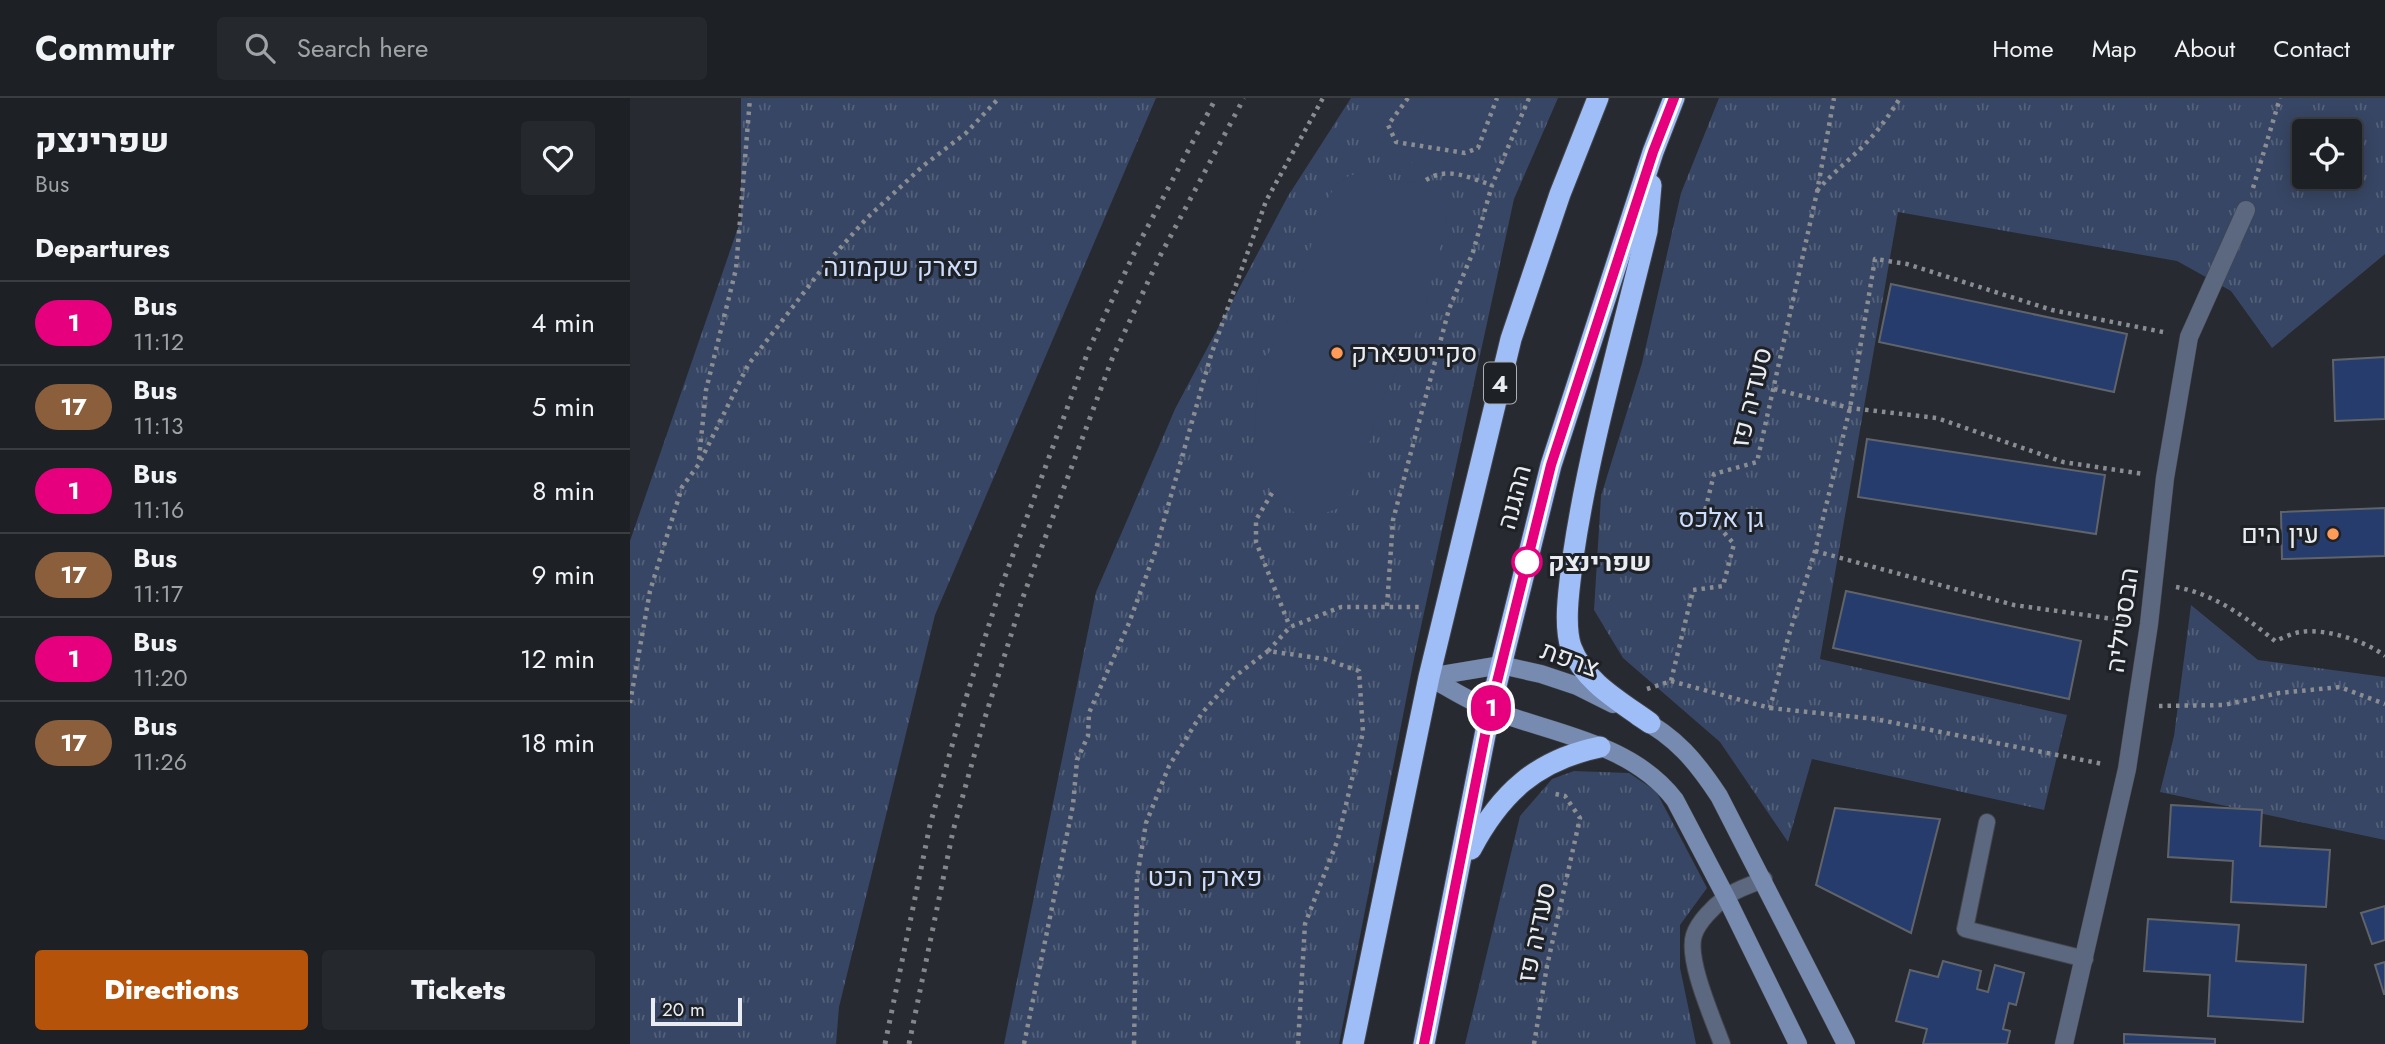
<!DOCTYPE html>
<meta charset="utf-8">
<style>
body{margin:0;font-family:Jost,Heebo,sans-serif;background:#25282c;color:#f1f3f6;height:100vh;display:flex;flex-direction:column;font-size:26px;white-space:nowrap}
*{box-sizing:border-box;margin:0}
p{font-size:23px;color:#a0a3a6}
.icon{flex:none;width:38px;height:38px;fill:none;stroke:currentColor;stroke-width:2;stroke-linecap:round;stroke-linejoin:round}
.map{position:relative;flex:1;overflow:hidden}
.drawer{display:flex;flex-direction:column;background:#1d2024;width:630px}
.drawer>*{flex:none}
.badge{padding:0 14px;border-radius:23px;font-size:24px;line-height:46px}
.fabs{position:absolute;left:1662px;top:21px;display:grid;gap:14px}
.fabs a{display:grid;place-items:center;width:70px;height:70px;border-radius:7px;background:#1d2024;box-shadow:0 4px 18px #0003,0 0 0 2px #3b3e41;font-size:35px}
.scale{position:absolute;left:21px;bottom:18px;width:91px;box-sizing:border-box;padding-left:7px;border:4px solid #e9ecf0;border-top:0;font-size:19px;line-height:24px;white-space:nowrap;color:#e9ecf0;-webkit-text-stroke:5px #1e2126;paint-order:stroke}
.map>.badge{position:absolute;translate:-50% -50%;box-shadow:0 0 0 4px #fff}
h2{padding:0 35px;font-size:26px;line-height:63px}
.round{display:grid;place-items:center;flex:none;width:74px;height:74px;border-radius:7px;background:#25282c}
.overview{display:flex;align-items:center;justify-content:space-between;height:119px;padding:0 35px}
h1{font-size:33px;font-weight:800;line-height:52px}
.primary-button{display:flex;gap:14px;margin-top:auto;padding:14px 35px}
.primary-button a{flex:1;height:80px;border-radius:7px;background:#b45309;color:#fff;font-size:28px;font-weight:800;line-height:80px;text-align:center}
.primary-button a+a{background:#25282c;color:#f1f3f6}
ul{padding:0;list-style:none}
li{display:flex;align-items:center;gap:21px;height:84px;padding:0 35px;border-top:2px solid #3b3e41}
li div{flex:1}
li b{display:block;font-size:26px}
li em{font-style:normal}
li .badge{min-width:77px;font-weight:700;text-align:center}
header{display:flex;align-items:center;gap:42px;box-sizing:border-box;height:98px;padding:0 35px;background:#1d2024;border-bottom:2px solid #3b3e41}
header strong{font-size:33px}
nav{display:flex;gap:38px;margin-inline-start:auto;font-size:24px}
.search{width:490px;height:63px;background:#25282c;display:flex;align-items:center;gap:18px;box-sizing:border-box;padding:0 24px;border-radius:7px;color:#a0a3a6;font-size:26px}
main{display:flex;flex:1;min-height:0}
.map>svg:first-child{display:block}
.grass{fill:url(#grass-tufts);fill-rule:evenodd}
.pitch{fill:#374664}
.building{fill:#253c6d;stroke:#60646a;stroke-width:2}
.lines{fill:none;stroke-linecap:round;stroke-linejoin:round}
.lane-casing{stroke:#42454b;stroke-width:18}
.street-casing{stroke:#42454b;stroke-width:19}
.secondary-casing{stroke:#42454b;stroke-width:19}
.highway-casing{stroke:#42454b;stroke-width:23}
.path{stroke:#8a8d92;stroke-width:4.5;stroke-dasharray:3.5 5;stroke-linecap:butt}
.lane{stroke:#5c687f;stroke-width:16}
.street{stroke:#5c687f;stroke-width:18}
.secondary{stroke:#778bb0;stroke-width:18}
.highway{stroke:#9fbdf7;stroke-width:21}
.rail{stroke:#84878c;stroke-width:5;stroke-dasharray:3.5 7;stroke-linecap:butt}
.line-casing{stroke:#fff;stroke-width:16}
.line{stroke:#e6007e;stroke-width:10}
.poi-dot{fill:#fe9b58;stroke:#1e2126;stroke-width:2.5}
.stop-dot{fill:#fff;stroke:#e6007e;stroke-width:3.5}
.labels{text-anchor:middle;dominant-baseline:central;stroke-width:6;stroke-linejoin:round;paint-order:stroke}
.shield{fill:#1e2126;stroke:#acafb3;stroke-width:2}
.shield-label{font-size:24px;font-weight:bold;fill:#e9ecf0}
.park-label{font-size:26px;fill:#ccddfd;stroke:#1e2126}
.poi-label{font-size:26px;fill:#e9ecf0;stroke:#1e2126;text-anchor:start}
.street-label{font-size:26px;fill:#e9ecf0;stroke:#1e2126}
.stop-label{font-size:26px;font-weight:bold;fill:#e9ecf0;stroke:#1e2126;text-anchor:start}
</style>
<header>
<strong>Commutr</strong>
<div class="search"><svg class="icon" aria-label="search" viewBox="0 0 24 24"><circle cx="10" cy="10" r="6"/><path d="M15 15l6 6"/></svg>Search here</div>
<nav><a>Home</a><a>Map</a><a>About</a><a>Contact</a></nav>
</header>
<main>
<section class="drawer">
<div class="overview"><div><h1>שפרינצק</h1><p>Bus</p></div><a class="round"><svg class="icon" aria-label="heart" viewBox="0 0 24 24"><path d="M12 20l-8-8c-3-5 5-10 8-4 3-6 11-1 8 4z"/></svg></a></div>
<h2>Departures</h2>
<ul>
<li><span class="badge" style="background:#e6007e;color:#fff">1</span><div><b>Bus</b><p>11:12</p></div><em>4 min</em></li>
<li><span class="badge" style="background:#8b5e3c;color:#fff">17</span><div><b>Bus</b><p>11:13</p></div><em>5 min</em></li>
<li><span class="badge" style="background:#e6007e;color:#fff">1</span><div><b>Bus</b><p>11:16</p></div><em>8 min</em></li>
<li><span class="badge" style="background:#8b5e3c;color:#fff">17</span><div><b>Bus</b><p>11:17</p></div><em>9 min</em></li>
<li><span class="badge" style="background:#e6007e;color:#fff">1</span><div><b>Bus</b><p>11:20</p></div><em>12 min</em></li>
<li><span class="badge" style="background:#8b5e3c;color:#fff">17</span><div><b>Bus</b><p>11:26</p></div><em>18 min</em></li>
</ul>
<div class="primary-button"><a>Directions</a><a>Tickets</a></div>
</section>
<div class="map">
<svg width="1755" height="946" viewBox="0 0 1755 946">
<defs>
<pattern id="grass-tufts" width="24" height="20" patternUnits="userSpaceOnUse" patternTransform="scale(1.75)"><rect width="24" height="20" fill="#374664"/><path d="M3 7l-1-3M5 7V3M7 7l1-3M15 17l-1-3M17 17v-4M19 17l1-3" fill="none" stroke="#54617a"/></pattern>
</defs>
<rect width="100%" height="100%" fill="#272a30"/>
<!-- grass -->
<g class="grass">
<polygon points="111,0 526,0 305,517 209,909 206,946 0,946 0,443 111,121"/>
<polygon points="721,0 928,0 884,101 785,556 709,946 374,946 466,494 545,311 658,98"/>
<path d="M 1089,0 L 1755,0 L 1755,156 L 1642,250 L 1601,193 L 1547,163 L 1268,114 L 1190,561 L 1437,617 L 1414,712 L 1182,661 L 1158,744 L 1090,644 L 993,560 L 964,512 L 971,398 L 1012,265 L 1051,95 ZM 1675,33 L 1720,33 L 1720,79 L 1675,79 Z"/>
<polygon points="1561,507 1628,562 1755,579 1755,742 1530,694 1544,638"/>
<polygon points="944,673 999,675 1026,693 1077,790 1050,827 1050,870 1066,946 835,946 890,718 922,681"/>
</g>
<!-- pitch -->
<g class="pitch">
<polygon points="750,0 888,0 855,76 765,62 731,28"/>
<polygon points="737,76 757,82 788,85 805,90 815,100 817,115 813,138 791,224 752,302 730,377 722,393 712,409 692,416 665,415 642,395 629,369 625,334 627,288 633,265 659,219 694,106 707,86 720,77"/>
</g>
<!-- building -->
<g class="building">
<polygon points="1261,186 1497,236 1484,294 1249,244"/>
<polygon points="1755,259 1755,321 1705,323 1703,262"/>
<polygon points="1237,341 1475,377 1466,436 1228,399"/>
<polygon points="1755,410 1755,458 1652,461 1651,414"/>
<polygon points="1216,493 1451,543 1439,601 1203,550"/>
<polygon points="1541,707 1632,712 1630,748 1700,752 1696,809 1601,804 1603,763 1538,759"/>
<polygon points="1205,710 1310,721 1281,835 1186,787"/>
<polygon points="1755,808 1755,842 1742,846 1731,815"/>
<polygon points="1518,821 1609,827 1606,863 1676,867 1673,924 1578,918 1580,877 1514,873"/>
<polygon points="1313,863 1351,873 1347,891 1358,894 1365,867 1394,875 1386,907 1379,905 1373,931 1380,933 1377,946 1293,946 1297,931 1266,923 1280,872 1308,879"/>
<polygon points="1755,864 1755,896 1754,896 1745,867"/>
<polygon points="1494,936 1585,941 1585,946 1494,946"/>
</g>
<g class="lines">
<!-- lane casing -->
<g class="lane-casing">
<g id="lane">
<polyline points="1357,724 1335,831 1455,861"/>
<path d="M 1092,946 C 1083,921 1056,861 1064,837 C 1068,824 1084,808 1095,800 C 1105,791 1122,787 1134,781"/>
</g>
</g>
<!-- street casing -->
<g class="street-casing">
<polyline id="street" points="1434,946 1497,671 1519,526 1535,380 1559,239 1616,112"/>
</g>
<!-- secondary casing -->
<g class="secondary-casing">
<g id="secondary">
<polyline points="799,579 871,567 911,576 947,588 983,606"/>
<path d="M 799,579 C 819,590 840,604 862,612 C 923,636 1002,645 1045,702 L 1096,799 L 1168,946"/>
<path d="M 1008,619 C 1046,639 1066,663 1089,698 L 1216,946"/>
</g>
</g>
<!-- highway casing -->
<g class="highway-casing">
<g id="highway">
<path d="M 1020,625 C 991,604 954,584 941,549 C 933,525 940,484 943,459 C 959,349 991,241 1017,133 L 1021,87"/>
<path d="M 841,751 C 870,696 906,662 970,649"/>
<polyline points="723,946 799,579 881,241 930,96 968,0"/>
<polyline points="794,946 860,612 921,367 1023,54 1044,0"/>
</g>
</g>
<!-- path -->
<g class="path">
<polyline points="778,0 758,27 766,44 835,55 848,50 867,0"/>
<path d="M 796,82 C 818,68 839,80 862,87"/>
<polyline points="1623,90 1650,0"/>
<path d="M 1187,93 C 1202,75 1220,62 1236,45 C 1249,32 1260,16 1270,0"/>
<polyline points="1144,291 1220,310 1307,320 1433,364 1514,376"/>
<polyline points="69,361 76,292 106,171 120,0"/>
<polyline points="642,395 626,422 626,444 660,529"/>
<polyline points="1185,453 1384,507 1498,523"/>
<path d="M 1546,489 C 1584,496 1616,519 1645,543 C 1653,540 1662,535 1671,534 C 1695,530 1736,543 1755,558"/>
<polyline points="757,508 763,422 819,211 843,154 862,87 899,0"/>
<polyline points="638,553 660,529 711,509 790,509"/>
<polyline points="1041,583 1140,610 1158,540 1185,453 1220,310 1245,161 1277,166 1422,212 1538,235"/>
<polyline points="1017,591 1041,583 1063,492 1093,488 1104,446 1075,413 1084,376 1127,364 1187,94 1204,0"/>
<polyline points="0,605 20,493 52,389 69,366 118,267 195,167 237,120 293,68 336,35 369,0"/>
<polyline points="1529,608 1594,607 1649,595 1710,589 1755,606"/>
<polyline points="1140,610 1245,621 1473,666"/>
<polyline points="394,946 443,707 447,662 458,638 459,615 499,525 525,454 581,257 636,103 693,0"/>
<polyline points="504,946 507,780 516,725 539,668 572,615 604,579 638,553 695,561 729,573 733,634 708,741 675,826 668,946"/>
<polyline points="904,946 917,868 950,720 935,698 921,695"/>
</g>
<!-- lane -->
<use href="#lane" class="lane"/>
<!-- street -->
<use href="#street" class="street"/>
<!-- secondary -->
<use href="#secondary" class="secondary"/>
<!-- highway -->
<use href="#highway" class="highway"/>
<!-- rail -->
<g class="rail">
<polyline points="255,946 300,727 330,619 370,492 459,251 508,147 586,0"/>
<polyline points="279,946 323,733 353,626 393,499 482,261 530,158 614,0"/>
</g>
</g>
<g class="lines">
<!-- line casing -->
<g class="line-casing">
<polyline id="line" points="794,946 860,612 921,367 1023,54 1044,0"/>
</g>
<!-- line -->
<use href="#line" class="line"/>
</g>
<!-- markers -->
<g class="poi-dot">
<circle cx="707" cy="255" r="7"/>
<circle cx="1703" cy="436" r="7"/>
</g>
<circle class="stop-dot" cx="897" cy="464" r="14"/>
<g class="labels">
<!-- shield labels -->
<rect class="shield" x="854" y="264.5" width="32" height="41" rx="5"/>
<g class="shield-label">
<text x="870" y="285">4</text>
</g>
<!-- park labels -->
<g class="park-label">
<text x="271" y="169">פארק שקמונה</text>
<text x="1091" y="420">גן אלכס</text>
<text x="575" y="779">פארק הכט</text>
</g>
<!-- poi labels -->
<g class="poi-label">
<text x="721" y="255">סקייטפארק</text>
<text x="1689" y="436" text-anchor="end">עין הים</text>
</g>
<!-- street labels -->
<g class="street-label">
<text transform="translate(1121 299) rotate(-76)">סעדיה פז</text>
<text transform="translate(884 399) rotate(-75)">ההגנה</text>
<text transform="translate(1492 522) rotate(-82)">הבסטיליה</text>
<text transform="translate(940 561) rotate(20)">צרפת</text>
<text transform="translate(906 834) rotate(-78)">סעדיה פז</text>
</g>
<!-- stop labels -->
<g class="stop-label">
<text x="918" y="464">שפרינצק</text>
</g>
</g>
</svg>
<div class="fabs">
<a><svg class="icon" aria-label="locate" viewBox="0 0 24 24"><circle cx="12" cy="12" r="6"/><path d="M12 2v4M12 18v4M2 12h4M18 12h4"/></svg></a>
</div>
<div class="scale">20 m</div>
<b class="badge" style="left:861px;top:610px;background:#e6007e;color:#fff">1</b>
</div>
</main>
